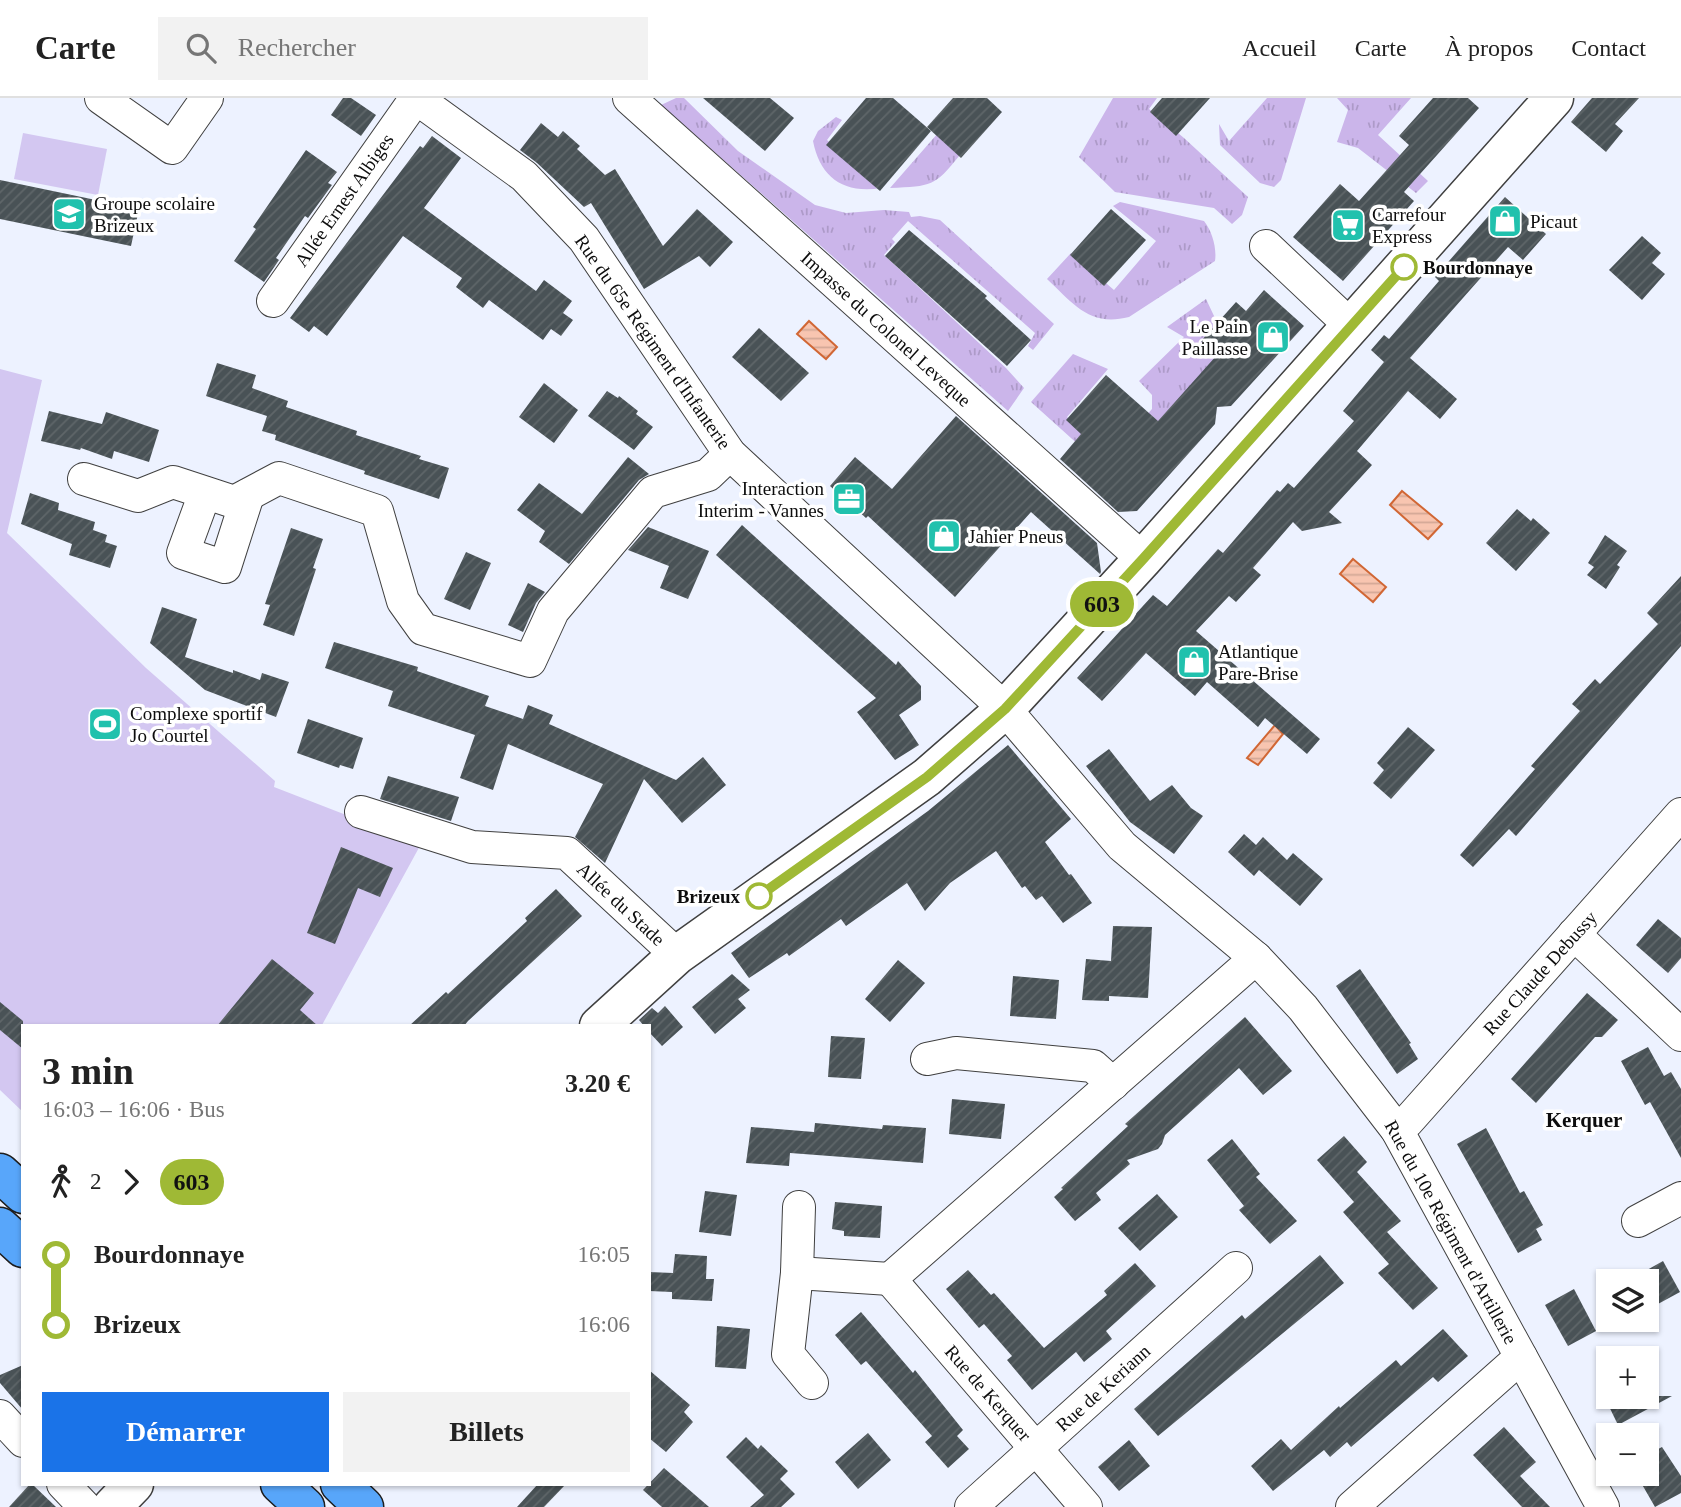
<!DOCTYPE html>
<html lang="fr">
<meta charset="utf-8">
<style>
body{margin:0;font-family:"Times New Roman",serif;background:#f2f2f2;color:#222;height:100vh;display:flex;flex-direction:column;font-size:26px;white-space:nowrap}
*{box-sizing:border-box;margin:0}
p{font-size:23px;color:#767676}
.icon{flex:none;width:38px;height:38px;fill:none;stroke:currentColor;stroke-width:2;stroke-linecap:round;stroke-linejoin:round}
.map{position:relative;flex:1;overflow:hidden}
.panel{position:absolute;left:21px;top:926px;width:630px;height:462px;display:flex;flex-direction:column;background:#fff;border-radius:0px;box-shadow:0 2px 5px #0004}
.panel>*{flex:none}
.badge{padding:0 14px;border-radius:23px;font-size:24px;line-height:46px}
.buttons{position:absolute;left:1596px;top:1171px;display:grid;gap:14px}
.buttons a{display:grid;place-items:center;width:63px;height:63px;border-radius:0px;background:#fff;box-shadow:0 2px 5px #0004;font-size:35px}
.map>.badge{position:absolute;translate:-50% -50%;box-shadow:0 0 0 4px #fff}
.legs{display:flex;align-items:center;gap:10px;height:77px;padding:0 21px;font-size:23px}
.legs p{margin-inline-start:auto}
.overview{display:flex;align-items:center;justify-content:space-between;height:119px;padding:0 21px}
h1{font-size:38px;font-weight:700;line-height:52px}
.button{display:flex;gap:14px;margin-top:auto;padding:14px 21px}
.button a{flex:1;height:80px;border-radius:0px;background:#1a73e8;color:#fff;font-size:28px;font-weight:700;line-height:80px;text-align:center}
.button a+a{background:#f2f2f2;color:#222}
ul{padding:0 21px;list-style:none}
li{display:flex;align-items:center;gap:24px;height:70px;font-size:26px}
li i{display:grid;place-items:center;width:10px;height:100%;margin:0 9px;background:currentColor}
li i::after{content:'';width:18px;height:18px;margin:-9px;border:5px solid;border-radius:50%;background:#fff}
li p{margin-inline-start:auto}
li:first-child i{background:linear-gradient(#0000 50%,currentColor 0)}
li:last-child i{background:linear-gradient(currentColor 50%,#0000 0)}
header{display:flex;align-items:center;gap:42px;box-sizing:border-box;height:98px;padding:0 35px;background:#fff;border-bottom:2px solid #e0e0e0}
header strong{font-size:33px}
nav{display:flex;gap:38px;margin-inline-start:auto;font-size:24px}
.search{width:490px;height:63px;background:#f2f2f2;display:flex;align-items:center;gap:18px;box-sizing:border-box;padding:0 24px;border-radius:0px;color:#767676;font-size:26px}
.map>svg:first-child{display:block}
.grass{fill:url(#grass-tufts)}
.pitch{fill:#d3c7f1}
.water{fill:url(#water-rules);stroke:#d16735;stroke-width:2}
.building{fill:url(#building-hatch)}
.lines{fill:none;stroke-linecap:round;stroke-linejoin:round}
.minor-casing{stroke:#404040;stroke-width:34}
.tertiary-casing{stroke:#404040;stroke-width:41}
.trunk-casing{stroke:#1e1e1e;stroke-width:41}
.minor{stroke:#fff;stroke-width:32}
.tertiary{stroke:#fff;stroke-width:38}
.trunk{stroke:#58a6fa;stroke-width:38}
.line-1-casing{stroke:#fff;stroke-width:16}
.line-1{stroke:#9fb935;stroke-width:10}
.stop-1-dot{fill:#fff;stroke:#9fb935;stroke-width:3.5}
.labels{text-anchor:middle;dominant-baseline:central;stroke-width:7;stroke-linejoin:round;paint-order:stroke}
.street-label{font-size:19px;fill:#0d0d0d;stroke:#fff}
.poi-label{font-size:19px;fill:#0d0d0d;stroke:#fff;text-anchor:start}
.stop-label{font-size:19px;font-weight:bold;fill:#0d0d0d;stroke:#fff;text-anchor:start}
.neighbourhood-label{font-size:21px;font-weight:bold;fill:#0d0d0d;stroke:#fff}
</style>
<header>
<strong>Carte</strong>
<div class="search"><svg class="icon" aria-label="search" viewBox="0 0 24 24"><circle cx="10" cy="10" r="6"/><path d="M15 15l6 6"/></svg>Rechercher</div>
<nav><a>Accueil</a><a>Carte</a><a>À propos</a><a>Contact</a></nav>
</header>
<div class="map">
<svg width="1681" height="1409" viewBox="0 0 1681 1409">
<defs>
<pattern id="grass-tufts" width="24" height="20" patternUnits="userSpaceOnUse" patternTransform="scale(1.75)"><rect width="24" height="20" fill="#cbb5ea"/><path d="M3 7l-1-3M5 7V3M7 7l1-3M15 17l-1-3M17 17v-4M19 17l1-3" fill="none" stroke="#ad9ac8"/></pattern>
<pattern id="water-rules" width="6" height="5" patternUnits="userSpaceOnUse" patternTransform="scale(1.75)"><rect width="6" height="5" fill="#f8c5b0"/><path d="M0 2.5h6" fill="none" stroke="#d3a896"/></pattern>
<pattern id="building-hatch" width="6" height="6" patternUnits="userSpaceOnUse" patternTransform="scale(1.75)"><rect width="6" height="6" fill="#495256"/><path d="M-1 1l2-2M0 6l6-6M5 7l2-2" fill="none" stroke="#5f6669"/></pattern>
</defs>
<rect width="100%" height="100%" fill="#edf2ff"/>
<!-- grass -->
<g class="grass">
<polygon points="676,0 684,0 738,53 815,107 846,115 884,112 909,114 911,119 920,118 940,122 1054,226 1033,252 1028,248 1035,235 908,123 892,141 895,144 884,157 1006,270 1024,290 1008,313 661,7"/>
<polygon points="1113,0 1157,0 1149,11 1184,40 1248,99 1242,117 1232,126 1214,110 1115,94 1079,59"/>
<polygon points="1267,0 1306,0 1281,82 1274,89 1260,85 1220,47 1219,26 1229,43"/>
<polygon points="1337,0 1411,0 1378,37 1428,83 1416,95 1358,50 1337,44 1348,12"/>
<path d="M 836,19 L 842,22 L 827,42 L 881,90 C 843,96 820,79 813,43 L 818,33 Z"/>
<path d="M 938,35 L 960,57 C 934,89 932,88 890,90 Z"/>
<path d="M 1120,104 L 1204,123 C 1212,133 1217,150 1215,163 L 1129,219 C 1089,229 1074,206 1047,181 L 1071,155 L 1114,192 L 1156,143 L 1113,108 Z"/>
<polygon points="1206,201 1223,237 1224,261 1174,319 1111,356 1152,311 1152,297 1139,283 1184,239 1167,229"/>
<polygon points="1073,256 1108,271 1067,319 1091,342 1081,349 1031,304"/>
</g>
<!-- pitch -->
<g class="pitch">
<polygon points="23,35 107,51 98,97 14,81"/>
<polygon points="0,271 42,282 7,435 146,570 275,683 274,689 421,746 322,927 23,928 23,1014 0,992"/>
</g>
<!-- water -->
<g class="water">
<polygon points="809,223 837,249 826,261 797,236"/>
<polygon points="1402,393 1442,426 1428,441 1390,407"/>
<polygon points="1353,461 1386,489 1373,504 1340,476"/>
<polygon points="1275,627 1283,636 1258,667 1247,660"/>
</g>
<!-- building -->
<g class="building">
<polygon points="343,0 351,0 376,17 361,38 331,17"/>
<polygon points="703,0 770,0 794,20 765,53"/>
<polygon points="866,0 893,0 931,33 880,93 826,47"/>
<polygon points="953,0 987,0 1002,14 961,60 927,29"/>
<polygon points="1162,0 1210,0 1176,38 1150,14"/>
<polygon points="1433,0 1468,0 1479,10 1404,94 1414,103 1343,183 1293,139 1340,86 1359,103 1409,47 1399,38"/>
<polygon points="1592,0 1639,0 1615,26 1623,33 1606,54 1571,24"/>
<polygon points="541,25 558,39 563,33 580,48 577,51 605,77 615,71 663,148 697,111 733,144 710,169 699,158 644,191 591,105 584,109 537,65 520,52"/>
<polygon points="432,38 461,60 424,110 536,193 544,182 572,203 563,215 573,222 561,238 551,231 543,242 489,202 483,210 456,189 462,180 403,138 327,238 314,228 309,234 290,220 420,48 423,50"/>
<polygon points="306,52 337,74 328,85 332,87 308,120 305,118 276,160 279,162 264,184 234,163 256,131 253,129"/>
<polygon points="0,82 139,111 131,148 0,121"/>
<polygon points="1505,99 1546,136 1523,162 1508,149 1410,260 1457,301 1440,321 1408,293 1357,353 1372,367 1329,414 1342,425 1302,433 1293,424 1253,470 1261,477 1236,504 1229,498 1196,533 1320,641 1307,656 1265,620 1258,629 1207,584 1195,598 1146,555 1102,603 1077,580 1153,497 1167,508 1218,451 1223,455 1277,392 1280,394 1288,385 1294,390 1354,323 1343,313 1384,264 1371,252 1384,237 1389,241 1439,183 1435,179"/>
<polygon points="1111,111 1146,142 1104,188 1070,157"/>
<polygon points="909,132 987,198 985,200 1031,242 1007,268 885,158"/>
<polygon points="1642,138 1661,155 1652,165 1665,176 1642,202 1609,172"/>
<polygon points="1264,192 1304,228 1231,308 1217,309 1215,326 1137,413 1118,414 1060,361 1081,336 1066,322 1106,277 1158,323 1217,257 1201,243 1236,204 1246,213"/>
<polygon points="759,230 809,275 781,303 732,259"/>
<polygon points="217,265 256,277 252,290 288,303 286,309 357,333 356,337 421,358 419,361 449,370 439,401 364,376 365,373 275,342 276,337 262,333 267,318 206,298"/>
<polygon points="544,285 578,312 554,345 519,319"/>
<polygon points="607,293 618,300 619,298 638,313 636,316 653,329 634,352 588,318"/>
<polygon points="49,313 102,326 106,314 159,332 149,364 114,353 112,361 81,350 80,352 41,343"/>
<polygon points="956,318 1097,445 1101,474 1100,476 1031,414 955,499 868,418 866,420 830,388 855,359 892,391"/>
<polygon points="628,359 649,376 639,382 569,466 539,444 545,433 517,412 539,385 582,416"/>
<polygon points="30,395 59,405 58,412 95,424 93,432 107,437 105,444 117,448 110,470 69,457 72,446 21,426"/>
<polygon points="1517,411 1531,423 1533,420 1550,435 1516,473 1486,445"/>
<polygon points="742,427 896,567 898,563 921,588 921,602 899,617 919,647 895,662 857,614 876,600 716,457"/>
<polygon points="648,429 709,453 688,501 660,490 669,468 628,452"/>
<polygon points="291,430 323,441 313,470 316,471 294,538 263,527 270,507 265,506"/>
<polygon points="1605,437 1627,453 1617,467 1620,469 1606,491 1587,477 1594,469 1588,465"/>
<polygon points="466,454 491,465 470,512 444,501"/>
<polygon points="1681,478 1681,548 1516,738 1509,731 1473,769 1460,757 1535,671 1531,668 1580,613 1572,606 1595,581 1600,586 1658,526 1647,515"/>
<polygon points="528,485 545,494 536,505 523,534 508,527"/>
<polygon points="162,509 197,521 185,559 233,575 233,572 260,582 262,575 289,584 276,619 205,592 150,545"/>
<polygon points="334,544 418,569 417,573 489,598 485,608 523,621 528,607 553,617 549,626 676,682 703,659 726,687 682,725 644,681 605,765 575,739 603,686 508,646 493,692 460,680 475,637 388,608 393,593 325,570"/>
<polygon points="308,621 363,640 353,671 340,667 339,670 297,655"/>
<polygon points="1408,629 1435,652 1391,701 1373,685 1384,672 1377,665"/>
<polygon points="1008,647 1071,721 1045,744 1069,777 1071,776 1092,805 1063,825 1042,798 1036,802 1025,788 1022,790 996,753 950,785 925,813 907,785 846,828 841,821 789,858 787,855 749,880 731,855 928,713"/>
<polygon points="1109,651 1150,703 1172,687 1191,710 1203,718 1174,756 1130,724 1086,668"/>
<polygon points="388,678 459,699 451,723 380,701"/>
<polygon points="1244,736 1256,747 1263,739 1287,762 1293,755 1323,781 1300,808 1259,772 1254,778 1228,754"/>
<polygon points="341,749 393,770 380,799 358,790 335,846 307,835"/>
<polygon points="556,791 582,818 468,923 464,928 409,928 446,894 448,896 527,823 525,820"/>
<polygon points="1658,821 1681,840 1681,860 1668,875 1636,847"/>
<polygon points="1113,828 1152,829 1148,900 1109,898 1109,903 1082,902 1086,861 1111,863"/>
<polygon points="272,861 314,895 300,912 318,928 217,928"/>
<polygon points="898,862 925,885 890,924 865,901"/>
<polygon points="1360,871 1411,945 1409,946 1418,961 1397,976 1336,888"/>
<polygon points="732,876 750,892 738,901 746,910 715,936 692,909"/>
<polygon points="1013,878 1059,882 1056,921 1010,918"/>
<polygon points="1587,895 1618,922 1602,939 1595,939 1536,1005 1511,981"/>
<polygon points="0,904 23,923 23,951 0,932"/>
<polygon points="665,908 683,929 662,948 649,934 649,928 644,928 639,922 652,910 658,915"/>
<polygon points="1245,919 1292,973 1263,997 1239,970 1165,1037 1162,1046 1158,1051 1127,1062 1130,1066 1096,1095 1101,1102 1075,1123 1054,1099 1063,1091 1061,1090 1128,1028 1125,1026"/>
<polygon points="831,938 865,940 861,981 828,979"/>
<polygon points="1648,949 1664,978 1671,974 1681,991 1681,1060 1650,1004 1645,1007 1621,963"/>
<polygon points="952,1001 1005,1006 1001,1041 949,1036"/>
<polygon points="815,1025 882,1031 883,1027 926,1030 923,1065 790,1055 789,1068 746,1065 751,1029 814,1034"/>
<polygon points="1486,1030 1520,1095 1524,1093 1543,1127 1536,1131 1542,1142 1518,1155 1457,1046"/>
<polygon points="1344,1038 1367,1064 1357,1074 1401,1123 1387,1134 1438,1190 1413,1212 1378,1175 1389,1166 1343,1114 1354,1104 1317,1062"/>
<polygon points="1232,1041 1260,1076 1256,1079 1297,1123 1270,1146 1239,1112 1244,1108 1207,1062"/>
<polygon points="705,1093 737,1097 731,1138 699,1134"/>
<polygon points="1157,1096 1178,1119 1140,1153 1118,1130"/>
<polygon points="835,1104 882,1108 880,1140 844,1138 844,1133 832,1131"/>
<polygon points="675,1156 707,1158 706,1181 714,1181 712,1203 672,1201 672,1194 649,1193 649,1174 673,1175"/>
<polygon points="1320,1157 1344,1185 1158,1338 1134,1311 1242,1217 1245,1221"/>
<polygon points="1663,1163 1680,1194 1647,1212 1647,1172"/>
<polygon points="1135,1165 1156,1188 1106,1233 1112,1241 1084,1264 1076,1254 1032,1292 1007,1262 1012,1258 984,1226 979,1230 946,1191 968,1172 991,1197 994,1195 1044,1250 1107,1197 1104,1193"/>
<polygon points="1574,1191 1596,1233 1568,1248 1545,1207"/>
<polygon points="861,1214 913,1275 915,1272 963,1332 957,1338 969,1351 948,1370 925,1344 932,1338 866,1263 861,1267 835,1237"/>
<polygon points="717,1228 750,1231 746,1271 715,1269"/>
<polygon points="1443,1231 1468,1258 1438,1284 1433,1279 1351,1349 1347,1344 1330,1359 1324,1352 1273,1393 1251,1368 1281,1341 1291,1352 1339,1308 1340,1310 1396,1262 1401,1268"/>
<polygon points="23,1267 23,1312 0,1285 0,1277"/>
<polygon points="649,1272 690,1307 684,1314 693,1324 666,1354 649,1340"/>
<polygon points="1604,1298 1672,1298 1618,1327"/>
<polygon points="1504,1329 1536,1364 1520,1378 1550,1409 1522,1409 1473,1357"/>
<polygon points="868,1335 891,1362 858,1391 835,1364"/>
<polygon points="746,1339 758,1351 761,1347 788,1373 780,1381 795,1396 781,1409 750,1409 764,1397 726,1359"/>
<polygon points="1129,1342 1150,1368 1119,1393 1098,1369"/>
<polygon points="1662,1349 1681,1378 1681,1395 1655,1409 1636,1376 1647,1376 1647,1357"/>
<polygon points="664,1370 709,1409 662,1409 643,1392"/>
<polygon points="30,1386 32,1386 56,1409 9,1409"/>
<polygon points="538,1386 566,1386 544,1409 517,1409"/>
</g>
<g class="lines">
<!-- minor casing -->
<g class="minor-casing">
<g id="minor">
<polyline points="101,0 172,50 207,0"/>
<polyline points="629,0 1143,461"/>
<polyline points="1266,148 1351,228"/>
<polyline points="273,203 416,0 524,78 584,141 730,356 1005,611 1122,748 1256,860 1303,910 1397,1032 1603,1409"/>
<polyline points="84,381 138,398 173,384 234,404 279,380 377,413 403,503 423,531 530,563 553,513 653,394 708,377 730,356"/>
<polyline points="205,395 183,455 225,469 248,397"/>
<polyline points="361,714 472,749 567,755 677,857"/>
<polyline points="1574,836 1681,937"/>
<polyline points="927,961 956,955 1093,968 1113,986"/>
<polyline points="1397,1032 1408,1023 1681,716"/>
<polyline points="799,1109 797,1175 788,1256 812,1285"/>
<polyline points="1638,1123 1681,1100"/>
<polyline points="797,1175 890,1181"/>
<polyline points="0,1318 23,1343"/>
<polyline points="63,1386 85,1409"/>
<polyline points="971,1409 1236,1170"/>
<polyline points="1086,1409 890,1181 1256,860"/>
<polyline points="1352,1409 1521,1259"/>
</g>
</g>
<!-- tertiary casing -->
<g class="tertiary-casing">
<g id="tertiary">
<polyline points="599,928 677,857 927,679 1005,611 1143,461 1554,0"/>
<polyline points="112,1409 134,1386"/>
</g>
</g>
<!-- trunk casing -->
<g class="trunk-casing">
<g id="trunk">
<polyline points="0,1075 23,1096"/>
<polyline points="0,1129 23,1150"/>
<polyline points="280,1386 305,1409"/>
<polyline points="340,1386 364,1409"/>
</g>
</g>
<!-- minor -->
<use href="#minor" class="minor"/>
<!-- tertiary -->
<use href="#tertiary" class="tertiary"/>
<!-- trunk -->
<use href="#trunk" class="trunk"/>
</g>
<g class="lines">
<!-- line-1 casing -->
<g class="line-1-casing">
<polyline id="line-1" points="759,798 927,679 1005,611 1143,461 1404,169"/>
</g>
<!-- line-1 -->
<use href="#line-1" class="line-1"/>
</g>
<!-- icons -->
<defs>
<g id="school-square" transform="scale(1.75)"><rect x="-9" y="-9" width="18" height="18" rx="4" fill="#21c1ad" stroke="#fff"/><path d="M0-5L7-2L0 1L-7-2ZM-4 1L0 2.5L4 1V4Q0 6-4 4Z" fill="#fff"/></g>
<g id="shop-square" transform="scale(1.75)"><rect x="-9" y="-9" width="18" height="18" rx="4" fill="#21c1ad" stroke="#fff"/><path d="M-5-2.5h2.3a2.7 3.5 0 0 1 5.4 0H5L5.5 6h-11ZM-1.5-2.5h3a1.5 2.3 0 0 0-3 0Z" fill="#fff"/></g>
<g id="supermarket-square" transform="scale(1.75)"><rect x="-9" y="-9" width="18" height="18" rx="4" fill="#21c1ad" stroke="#fff"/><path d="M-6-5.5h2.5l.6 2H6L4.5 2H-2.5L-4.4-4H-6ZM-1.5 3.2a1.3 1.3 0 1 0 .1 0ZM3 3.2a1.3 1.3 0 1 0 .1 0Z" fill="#fff"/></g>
<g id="office-square" transform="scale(1.75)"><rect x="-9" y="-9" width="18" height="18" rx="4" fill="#21c1ad" stroke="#fff"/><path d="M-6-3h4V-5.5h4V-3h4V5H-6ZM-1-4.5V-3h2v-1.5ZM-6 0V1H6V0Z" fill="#fff"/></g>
<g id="stadium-square" transform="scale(1.75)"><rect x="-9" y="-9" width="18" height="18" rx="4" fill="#21c1ad" stroke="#fff"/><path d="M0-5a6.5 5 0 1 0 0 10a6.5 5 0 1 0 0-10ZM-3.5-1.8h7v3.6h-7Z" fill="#fff"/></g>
</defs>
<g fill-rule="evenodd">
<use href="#school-square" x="69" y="116"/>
<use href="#shop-square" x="1505" y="123"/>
<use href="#supermarket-square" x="1348" y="127"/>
<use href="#shop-square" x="1273" y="239"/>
<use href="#office-square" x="849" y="401"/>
<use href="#shop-square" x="944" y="438"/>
<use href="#shop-square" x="1194" y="564"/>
<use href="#stadium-square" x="105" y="626"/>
</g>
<!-- markers -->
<g class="stop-1-dot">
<circle cx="1404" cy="169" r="12"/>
<circle cx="759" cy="798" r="12"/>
</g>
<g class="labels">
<!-- street labels -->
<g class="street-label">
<text transform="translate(344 102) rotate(-55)">Allée Ernest Albiges</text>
<text transform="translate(886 231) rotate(42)">Impasse du Colonel Leveque</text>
<text transform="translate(653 244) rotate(55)">Rue du 65e Régiment d'Infanterie</text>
<text transform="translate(621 806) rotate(43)">Allée du Stade</text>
<text transform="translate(1540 875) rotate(-48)">Rue Claude Debussy</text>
<text transform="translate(1451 1134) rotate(61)">Rue du 10e Régiment d'Artillerie</text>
<text transform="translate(1103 1290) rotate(-42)">Rue de Keriann</text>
<text transform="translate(988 1295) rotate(49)">Rue de Kerquer</text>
</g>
<!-- poi labels -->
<g class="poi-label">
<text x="94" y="105">Groupe scolaire<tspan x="94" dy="22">Brizeux</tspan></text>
<text x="1372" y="116">Carrefour<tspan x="1372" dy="22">Express</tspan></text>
<text x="1530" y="123">Picaut</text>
<text x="1248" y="228" text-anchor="end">Le Pain<tspan x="1248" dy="22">Paillasse</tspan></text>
<text x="824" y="390" text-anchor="end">Interaction<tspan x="824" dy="22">Interim - Vannes</tspan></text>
<text x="968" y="438">Jahier Pneus</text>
<text x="1218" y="553">Atlantique<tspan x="1218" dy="22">Pare-Brise</tspan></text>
<text x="130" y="615">Complexe sportif<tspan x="130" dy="22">Jo Courtel</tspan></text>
</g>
<!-- stop labels -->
<g class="stop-label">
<text x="1423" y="169">Bourdonnaye</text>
<text x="740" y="798" text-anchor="end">Brizeux</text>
</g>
<!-- neighbourhood labels -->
<g class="neighbourhood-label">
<text x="1584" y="1022">Kerquer</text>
</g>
</g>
</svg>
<div class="buttons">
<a><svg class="icon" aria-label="layers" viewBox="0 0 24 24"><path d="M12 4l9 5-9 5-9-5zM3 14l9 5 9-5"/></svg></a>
<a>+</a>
<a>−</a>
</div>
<b class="badge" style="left:1102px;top:506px;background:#9fb935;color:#111">603</b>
<section class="panel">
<div class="overview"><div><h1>3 min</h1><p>16:03 – 16:06 · Bus</p></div><b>3.20 €</b></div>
<div class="legs"><svg class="icon" aria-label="walk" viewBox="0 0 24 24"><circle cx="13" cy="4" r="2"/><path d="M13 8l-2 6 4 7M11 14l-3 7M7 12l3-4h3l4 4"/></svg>2<svg class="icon" aria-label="forward" viewBox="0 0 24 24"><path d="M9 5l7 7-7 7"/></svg><b class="badge" style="background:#9fb935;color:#111">603</b></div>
<ul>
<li><i style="color:#9fb935"></i><b>Bourdonnaye</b><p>16:05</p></li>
<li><i style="color:#9fb935"></i><b>Brizeux</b><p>16:06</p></li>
</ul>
<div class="button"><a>Démarrer</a><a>Billets</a></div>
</section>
</div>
